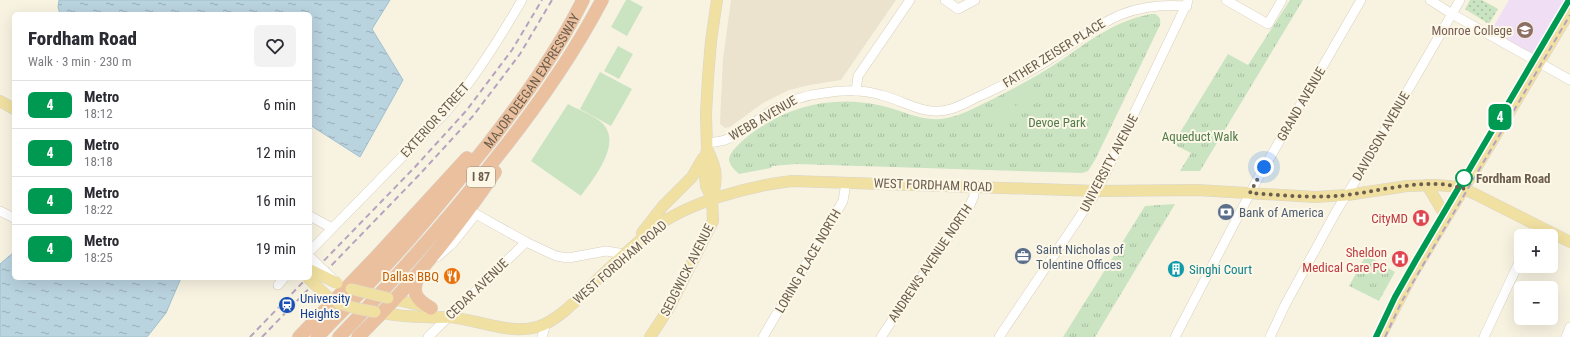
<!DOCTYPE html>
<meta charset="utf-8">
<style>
body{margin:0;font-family:"Roboto Condensed",sans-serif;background:#f2f2f3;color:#2b2b33;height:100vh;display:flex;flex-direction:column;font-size:15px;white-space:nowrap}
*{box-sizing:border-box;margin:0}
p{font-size:13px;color:#7c7c81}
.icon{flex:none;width:22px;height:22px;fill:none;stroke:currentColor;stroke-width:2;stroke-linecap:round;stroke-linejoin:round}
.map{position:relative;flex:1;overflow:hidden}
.drawer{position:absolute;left:12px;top:12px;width:300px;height:268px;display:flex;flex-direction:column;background:#fff;border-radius:6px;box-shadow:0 4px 16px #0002}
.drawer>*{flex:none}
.badge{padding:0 8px;border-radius:6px;font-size:14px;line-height:26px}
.tools{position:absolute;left:1514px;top:229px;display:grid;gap:8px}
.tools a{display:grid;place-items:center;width:44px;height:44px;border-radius:6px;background:#fff;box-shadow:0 4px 16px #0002;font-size:20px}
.you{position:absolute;width:20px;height:20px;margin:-10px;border:3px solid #fff;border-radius:50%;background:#1a73e8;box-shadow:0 0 0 6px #1a73e833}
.map>.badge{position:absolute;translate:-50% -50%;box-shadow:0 0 0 2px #fff}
.round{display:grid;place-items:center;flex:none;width:42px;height:42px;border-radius:6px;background:#f2f2f3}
.headline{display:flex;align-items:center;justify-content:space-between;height:68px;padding:0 16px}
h1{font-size:19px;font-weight:800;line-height:30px}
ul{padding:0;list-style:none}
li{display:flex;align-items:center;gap:12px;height:48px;padding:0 16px;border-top:1px solid #e1e1e2}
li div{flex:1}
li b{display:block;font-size:15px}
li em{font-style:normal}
li .badge{min-width:44px;font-weight:700;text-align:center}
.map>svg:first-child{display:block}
.residential{fill:#ece3cf}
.education{fill:#f0dff4}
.grass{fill:url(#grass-tufts)}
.garden{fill:url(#garden-dots)}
.pitch{fill:#cae4c2}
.water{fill:url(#water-ripples);stroke:#a1c0cf}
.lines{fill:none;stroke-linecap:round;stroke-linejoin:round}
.minor-casing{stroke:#d8cfbd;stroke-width:10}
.major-casing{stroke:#d9d5d0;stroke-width:12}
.highway-casing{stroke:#d9d5d0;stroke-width:14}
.minor{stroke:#fff;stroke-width:9}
.major{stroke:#f0e0a1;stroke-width:11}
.highway{stroke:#ebc09f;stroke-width:13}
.rail{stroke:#b7a3bf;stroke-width:2;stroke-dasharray:6 4;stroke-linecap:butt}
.minor-bridge-casing{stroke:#d8cfbd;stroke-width:10;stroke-linecap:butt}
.major-bridge-casing{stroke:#d9d5d0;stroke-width:12;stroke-linecap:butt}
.minor-bridge{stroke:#fff;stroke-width:9}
.major-bridge{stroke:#f0e0a1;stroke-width:11}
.line-casing{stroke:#fff;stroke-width:9}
.line{stroke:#009952;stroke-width:6}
.walk{stroke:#6c5d4c;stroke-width:4;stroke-dasharray:0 7.2}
.stop-dot{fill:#fff;stroke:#009952;stroke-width:2}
.labels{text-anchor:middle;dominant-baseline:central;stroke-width:4;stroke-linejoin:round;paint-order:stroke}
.shield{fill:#fcf7e7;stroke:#978b7a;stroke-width:1}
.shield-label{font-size:12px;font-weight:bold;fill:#6c5d4c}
.education-label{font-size:13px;fill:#785e54;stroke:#fcf7e7;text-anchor:end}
.street-label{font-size:13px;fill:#6c5d4c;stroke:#fcf7e7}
.park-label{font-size:13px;fill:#517c4b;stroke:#fcf7e7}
.stop-label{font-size:13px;font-weight:bold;fill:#6c5d4c;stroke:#fcf7e7;text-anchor:start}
.service-label{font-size:13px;fill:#4e5e75;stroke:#fcf7e7;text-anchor:start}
.health-label{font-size:13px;fill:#be3a42;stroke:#fcf7e7;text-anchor:end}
.culture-label{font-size:13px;fill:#0d838f;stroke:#fcf7e7;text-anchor:start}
.food-label{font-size:13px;fill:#c56008;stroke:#fcf7e7;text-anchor:end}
.transit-label{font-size:13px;fill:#164399;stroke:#fcf7e7;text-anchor:start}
</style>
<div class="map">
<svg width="1570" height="337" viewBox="0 0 1570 337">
<defs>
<pattern id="grass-tufts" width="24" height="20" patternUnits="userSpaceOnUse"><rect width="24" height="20" fill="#cae4c2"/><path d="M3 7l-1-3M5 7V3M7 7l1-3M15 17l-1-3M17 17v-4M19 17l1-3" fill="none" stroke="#a8bca0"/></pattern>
<pattern id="garden-dots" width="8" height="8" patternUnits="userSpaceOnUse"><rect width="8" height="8" fill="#cae4c2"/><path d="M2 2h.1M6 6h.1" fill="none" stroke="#a8bca0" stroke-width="1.8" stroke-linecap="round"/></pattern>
<pattern id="water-ripples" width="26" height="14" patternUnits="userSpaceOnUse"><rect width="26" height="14" fill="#b9d3df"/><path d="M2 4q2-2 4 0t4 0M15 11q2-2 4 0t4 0" fill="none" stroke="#9aaeb7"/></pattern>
</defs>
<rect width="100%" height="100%" fill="#f8f3e1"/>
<!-- residential -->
<polygon class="residential" points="731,0 896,0 841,80 810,85 789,90 763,103 730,127 725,128 720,124 721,99 723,59"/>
<!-- education -->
<polygon class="education" points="1509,0 1570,0 1570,11 1539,62 1489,34"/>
<!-- grass -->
<g class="grass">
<polygon points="1290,0 1303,0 1200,171 1180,171 1191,153 1173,144 1228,54 1248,65"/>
<path d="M 1151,14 L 1155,14 C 1160,17 1161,19 1160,25 L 1095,160 L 1088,171 L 1082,173 L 796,164 L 772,166 L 771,168 L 739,174 C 726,163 726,157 738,145 C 777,108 830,93 883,106 C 904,111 924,123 947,118 C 962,115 976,107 989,101 C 1015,88 1039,75 1063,59 C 1092,39 1115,21 1151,14 Z"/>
<polygon points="1175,204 1095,337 1063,337 1145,206"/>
<polygon points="1366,255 1395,272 1379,301 1349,286"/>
</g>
<!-- garden -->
<polygon class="garden" points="1470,0 1482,0 1498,9 1489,24 1465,9"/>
<!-- pitch -->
<g class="pitch">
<polygon points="626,0 630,0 643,7 627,36 611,27"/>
<polygon points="618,46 633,54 619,79 604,71"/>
<polygon points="600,72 632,89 611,126 580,109"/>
<polygon points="1032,87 1039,100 1021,109 1014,96"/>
<polygon points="1012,98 1018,111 1000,120 993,107"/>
<path d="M 568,104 C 577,109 593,115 601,122 C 624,142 594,178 581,196 L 531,161 Z"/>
</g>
<!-- water -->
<g class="water">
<polygon points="59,0 390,0 372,29 403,80 360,157 310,125 310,14 60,14 58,7"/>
<polygon points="14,252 14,278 181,278 166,313 147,337 0,337 0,264"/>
</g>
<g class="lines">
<!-- minor casing -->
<g class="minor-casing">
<g id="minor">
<polyline points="945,0 958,9 975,0"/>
<polyline points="1226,0 1268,24 1282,0"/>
<polyline points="1430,0 1452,14 1570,80"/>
<polyline points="856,91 858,76 910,0"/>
<path d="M 707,143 C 713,142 719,142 725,140 C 742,134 756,120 771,111 C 788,101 804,95 824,93 C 843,90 864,90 881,95 C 906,101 924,117 951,109 C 961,106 969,101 978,97 C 1004,85 1029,73 1053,57 C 1101,25 1124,1 1187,6"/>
<polyline points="0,211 14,218"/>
<polyline points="310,216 332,228"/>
<polyline points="1531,236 1536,225"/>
<path d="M 310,251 L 445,113 C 475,78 499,39 522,0"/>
<polyline points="437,257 453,243 476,214 526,242 556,256 568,258 606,251 625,254"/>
<polyline points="278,285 284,278"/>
<polyline points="428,337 526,242"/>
<polyline points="542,337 546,323"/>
<polyline points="763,337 843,201 846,183"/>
<polyline points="881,337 969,207 974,196 974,187"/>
<polyline points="999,337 1097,191 1188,1"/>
<polyline points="1175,337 1257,180 1361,0"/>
<polyline points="1270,337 1285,305 1337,210 1356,180 1460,0"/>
<polyline points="1484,337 1521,258"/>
<polyline points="1566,337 1570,327"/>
</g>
</g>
<!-- major casing -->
<g class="major-casing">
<g id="major">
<polyline points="0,101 14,109"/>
<path d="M 707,149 C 717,169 718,177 712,199"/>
<polyline points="1427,185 1446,217"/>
<polyline points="642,233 663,206 692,177 703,158"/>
<polyline points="388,298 428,307"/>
<path d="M 375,312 C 392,315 409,317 426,317 C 433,318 441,317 448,317 C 477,319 508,335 537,327 C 561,320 583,293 601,276 C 618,260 635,244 653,229 C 688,202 749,186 792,181 L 1097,191 L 1197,190 L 1315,197 L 1347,195 L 1407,186 L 1437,185 L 1459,187 L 1475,194 L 1570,242"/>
<polyline points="650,337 669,308 713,221 712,199 706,186 704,166 707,149 706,114 708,77 711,41 717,0"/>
<polyline points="1380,337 1412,275 1570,11"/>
</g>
</g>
<!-- highway casing -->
<g class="highway-casing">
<g id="highway">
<path d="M 419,275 C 411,292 415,299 431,308"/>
<polyline points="299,337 377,256 467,158"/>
<path id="s1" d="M 317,337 C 340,313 364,289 386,265 C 422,227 455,185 488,144 C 523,99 557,52 583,0"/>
<path d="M 339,337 C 394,280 447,221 496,158 C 536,108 572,57 602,0"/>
<path d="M 358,337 C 409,287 455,232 495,172"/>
</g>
</g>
<!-- minor -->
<use href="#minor" class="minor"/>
<!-- major -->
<use href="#major" class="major"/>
<!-- highway -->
<use href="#highway" class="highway"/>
<!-- rail -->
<g class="rail">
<polyline points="310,275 415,167 466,111 512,50 542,0"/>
<polyline points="250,337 307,278"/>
<polyline points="262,337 420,174 473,116 520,54 552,0"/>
<polyline points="1376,337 1395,297 1416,260 1569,0"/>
<polyline points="1385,337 1402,301 1423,265 1570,15"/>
</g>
<!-- minor-bridge casing -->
<g class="minor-bridge-casing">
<polyline id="minor-bridge" points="310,257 333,279"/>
</g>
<!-- major-bridge casing -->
<g class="major-bridge-casing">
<g id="major-bridge">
<polyline points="310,270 337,283"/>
<polyline points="308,278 330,299"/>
<polyline points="351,289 388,298"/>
<polyline points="338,303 355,308 375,312"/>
</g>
</g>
<!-- minor-bridge -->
<use href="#minor-bridge" class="minor-bridge"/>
<!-- major-bridge -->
<use href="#major-bridge" class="major-bridge"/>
</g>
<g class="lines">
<!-- line casing -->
<g class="line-casing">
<polyline id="line" points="1376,337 1395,297 1416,260 1569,0"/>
</g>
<!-- line -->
<use href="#line" class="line"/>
<!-- walk -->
<path class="walk" d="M 1264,167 L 1250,193 C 1278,195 1307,198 1336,196 C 1372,194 1429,175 1463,189 L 1468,181 L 1464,178"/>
</g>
<!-- icons -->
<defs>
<g id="university-disc" transform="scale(0.9)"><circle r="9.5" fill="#8d6e63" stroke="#fcf7e7"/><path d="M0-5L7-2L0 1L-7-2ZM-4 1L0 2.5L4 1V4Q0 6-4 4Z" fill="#fff"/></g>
<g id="bank-disc" transform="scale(0.9)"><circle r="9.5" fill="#5c6f8a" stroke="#fcf7e7"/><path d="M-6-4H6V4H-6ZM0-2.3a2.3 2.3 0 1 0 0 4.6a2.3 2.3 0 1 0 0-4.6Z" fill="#fff"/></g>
<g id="hospital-disc" transform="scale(0.9)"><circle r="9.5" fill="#e0444e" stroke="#fcf7e7"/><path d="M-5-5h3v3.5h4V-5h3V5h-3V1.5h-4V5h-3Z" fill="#fff"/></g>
<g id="office-disc" transform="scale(0.9)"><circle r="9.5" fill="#5c6f8a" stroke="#fcf7e7"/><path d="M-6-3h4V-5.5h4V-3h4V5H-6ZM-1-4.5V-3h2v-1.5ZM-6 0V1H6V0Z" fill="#fff"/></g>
<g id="building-disc" transform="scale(0.9)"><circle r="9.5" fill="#0f9aa8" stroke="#fcf7e7"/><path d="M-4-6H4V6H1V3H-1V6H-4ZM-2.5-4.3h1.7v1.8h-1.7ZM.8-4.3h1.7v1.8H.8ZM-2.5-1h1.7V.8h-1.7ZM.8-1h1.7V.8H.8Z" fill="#fff"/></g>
<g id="restaurant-disc" transform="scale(0.9)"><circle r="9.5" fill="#e8710a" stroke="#fcf7e7"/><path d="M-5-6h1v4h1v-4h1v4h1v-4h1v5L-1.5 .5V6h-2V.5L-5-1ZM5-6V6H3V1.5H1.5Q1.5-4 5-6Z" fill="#fff"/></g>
<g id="station-disc" transform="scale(0.9)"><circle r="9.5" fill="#1a4fb4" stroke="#fcf7e7"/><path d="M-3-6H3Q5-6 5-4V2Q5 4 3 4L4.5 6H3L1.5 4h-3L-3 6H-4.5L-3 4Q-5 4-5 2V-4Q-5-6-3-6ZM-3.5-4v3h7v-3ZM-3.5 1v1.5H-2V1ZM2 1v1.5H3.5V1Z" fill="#fff"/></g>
</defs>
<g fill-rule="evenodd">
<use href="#university-disc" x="1525" y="30"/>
<use href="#bank-disc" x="1226" y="212"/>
<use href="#hospital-disc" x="1421" y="218"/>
<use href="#office-disc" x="1023" y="256"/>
<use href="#hospital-disc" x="1400" y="259"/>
<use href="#building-disc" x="1176" y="269"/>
<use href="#restaurant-disc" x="452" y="276"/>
<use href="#station-disc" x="287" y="305"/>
</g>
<!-- markers -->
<circle class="stop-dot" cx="1464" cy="178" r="8"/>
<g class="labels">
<!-- shield labels -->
<rect class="shield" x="467" y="167" width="28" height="20" rx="3"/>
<g class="shield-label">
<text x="481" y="177">I 87</text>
</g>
<!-- education labels -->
<g class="education-label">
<text x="1512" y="30">Monroe College</text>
</g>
<!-- street labels -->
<g class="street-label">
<text transform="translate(1054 53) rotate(-32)">FATHER ZEISER PLACE</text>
<text stroke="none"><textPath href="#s1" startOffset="335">MAJOR DEEGAN EXPRESSWAY</textPath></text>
<text transform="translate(1301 104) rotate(-60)">GRAND AVENUE</text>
<text transform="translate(763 118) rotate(-30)">WEBB AVENUE</text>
<text transform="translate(435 120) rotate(-48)">EXTERIOR STREET</text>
<text transform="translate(1381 136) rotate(-60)">DAVIDSON AVENUE</text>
<text transform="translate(1109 163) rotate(-62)">UNIVERSITY AVENUE</text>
<text transform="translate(933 185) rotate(2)">WEST FORDHAM ROAD</text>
<text transform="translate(808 261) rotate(-60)">LORING PLACE NORTH</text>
<text transform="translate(620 262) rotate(-41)">WEST FORDHAM ROAD</text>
<text transform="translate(930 263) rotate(-56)">ANDREWS AVENUE NORTH</text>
<text transform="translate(687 270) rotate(-63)">SEDGWICK AVENUE</text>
<text transform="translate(477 289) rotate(-44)">CEDAR AVENUE</text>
</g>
<!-- park labels -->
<g class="park-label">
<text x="1057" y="122">Devoe Park</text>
<text x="1200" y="136">Aqueduct Walk</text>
</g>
<!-- stop labels -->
<g class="stop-label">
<text x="1476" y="178">Fordham Road</text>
</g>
<!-- service labels -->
<g class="service-label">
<text x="1239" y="212">Bank of America</text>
<text x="1036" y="249">Saint Nicholas of<tspan x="1036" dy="15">Tolentine Offices</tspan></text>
</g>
<!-- health labels -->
<g class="health-label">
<text x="1408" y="218">CityMD</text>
<text x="1387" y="252">Sheldon<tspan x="1387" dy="15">Medical Care PC</tspan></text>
</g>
<!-- culture labels -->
<g class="culture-label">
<text x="1189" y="269">Singhi Court</text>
</g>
<!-- food labels -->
<g class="food-label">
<text x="439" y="276">Dallas BBQ</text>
</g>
<!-- transit labels -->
<g class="transit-label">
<text x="300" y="298">University<tspan x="300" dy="15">Heights</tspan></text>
</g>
</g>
</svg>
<div class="tools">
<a>+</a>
<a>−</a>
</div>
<div class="you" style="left:1264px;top:167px"></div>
<b class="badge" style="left:1500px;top:117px;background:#009952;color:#fff">4</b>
<section class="drawer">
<div class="headline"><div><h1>Fordham Road</h1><p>Walk · 3 min · 230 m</p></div><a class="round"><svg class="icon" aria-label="heart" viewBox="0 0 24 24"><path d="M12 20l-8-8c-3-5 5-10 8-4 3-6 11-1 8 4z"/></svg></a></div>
<ul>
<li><span class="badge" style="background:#009952;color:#fff">4</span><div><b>Metro</b><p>18:12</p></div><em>6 min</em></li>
<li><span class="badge" style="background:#009952;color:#fff">4</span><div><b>Metro</b><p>18:18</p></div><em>12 min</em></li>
<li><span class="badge" style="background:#009952;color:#fff">4</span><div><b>Metro</b><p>18:22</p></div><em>16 min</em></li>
<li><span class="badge" style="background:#009952;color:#fff">4</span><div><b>Metro</b><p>18:25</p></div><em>19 min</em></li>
</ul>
</section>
</div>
